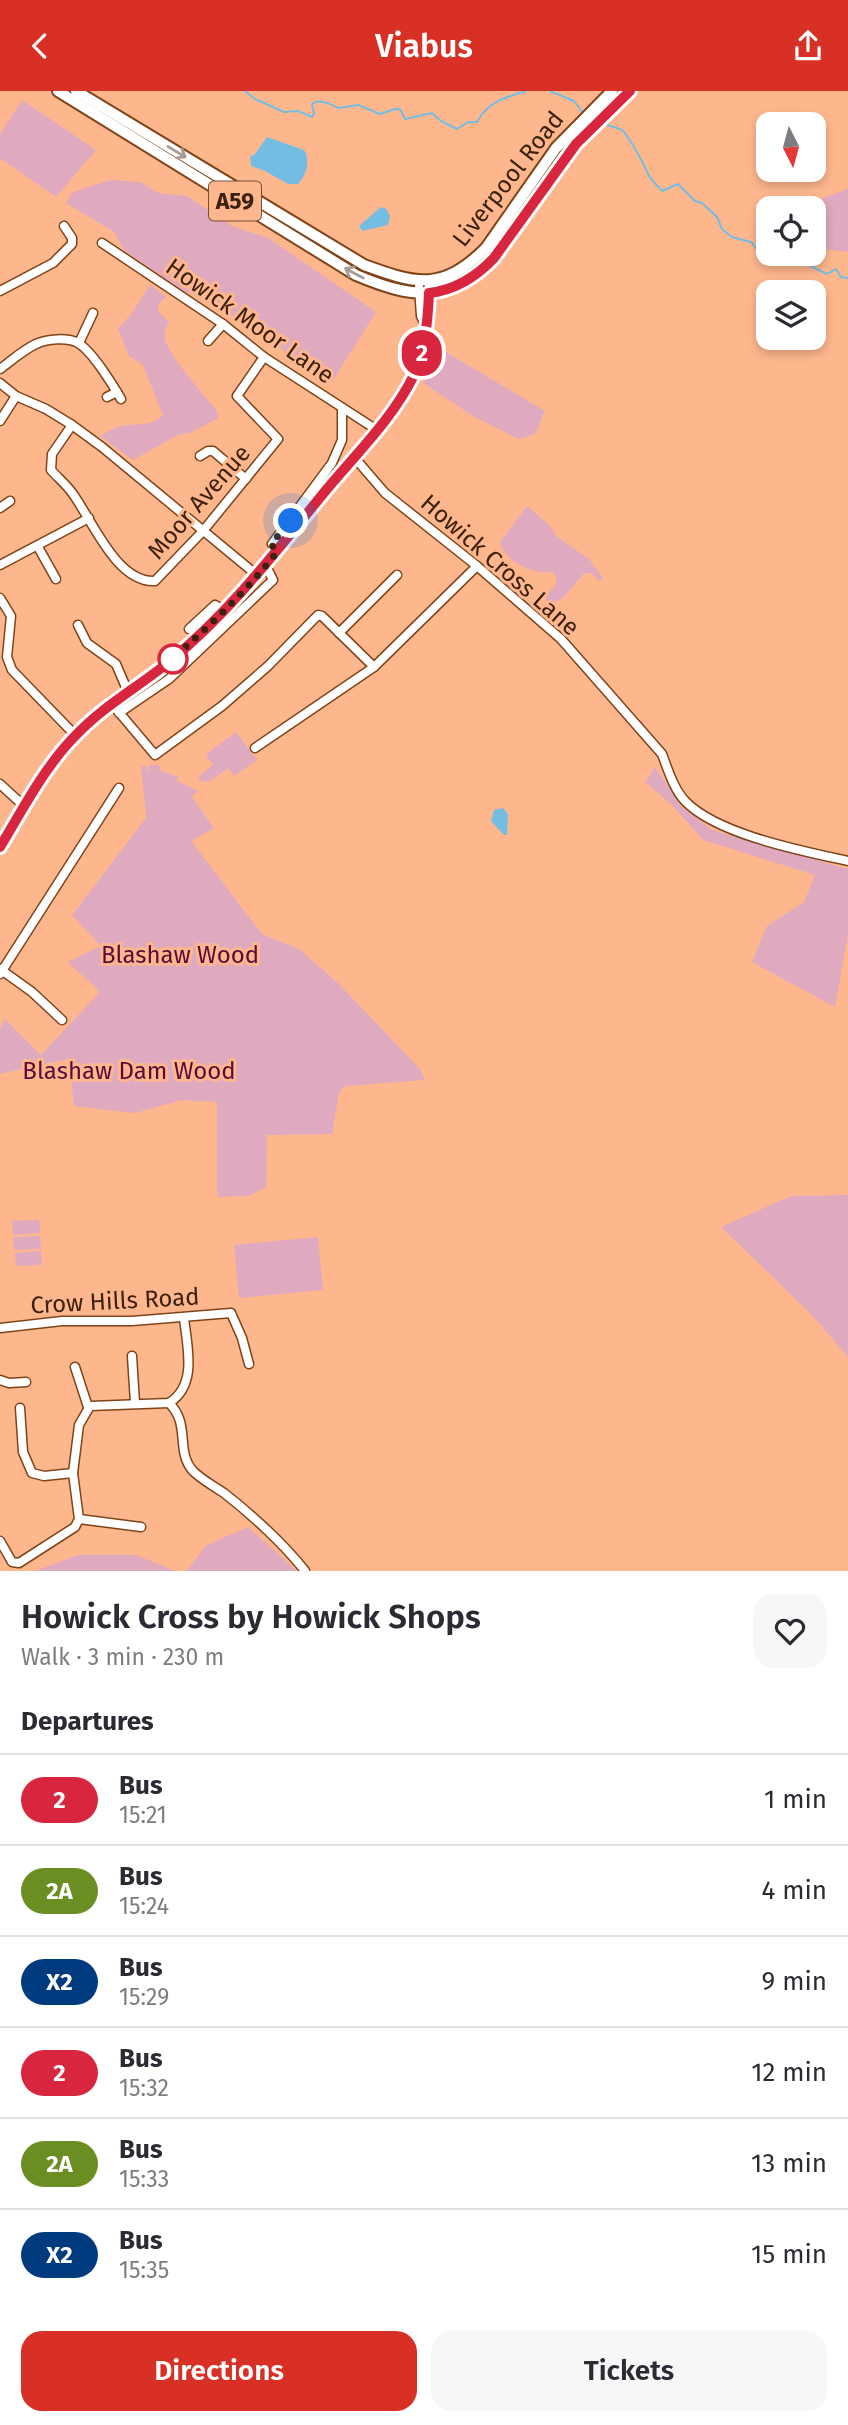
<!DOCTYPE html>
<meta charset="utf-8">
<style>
body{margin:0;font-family:"Fira Sans",sans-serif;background:#f7f7f7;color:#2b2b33;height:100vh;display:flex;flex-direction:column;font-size:26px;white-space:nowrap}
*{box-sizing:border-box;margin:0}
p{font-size:23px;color:#7c7c81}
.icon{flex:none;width:38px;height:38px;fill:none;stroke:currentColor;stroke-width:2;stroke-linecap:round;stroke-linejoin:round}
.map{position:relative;height:1480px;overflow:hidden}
.details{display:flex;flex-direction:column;background:#fff;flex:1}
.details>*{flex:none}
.badge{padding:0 14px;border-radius:23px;font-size:24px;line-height:46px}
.needle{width:46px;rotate:174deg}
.fabs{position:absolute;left:756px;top:21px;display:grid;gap:14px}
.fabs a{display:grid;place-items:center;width:70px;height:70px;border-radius:14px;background:#fff;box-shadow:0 4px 10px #0003;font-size:35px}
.you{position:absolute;width:35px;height:35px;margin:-18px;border:5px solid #fff;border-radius:50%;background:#1a73e8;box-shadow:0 0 0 10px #1a73e833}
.map>.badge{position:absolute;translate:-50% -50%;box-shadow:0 0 0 4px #fff}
h2{padding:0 21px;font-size:26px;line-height:63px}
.round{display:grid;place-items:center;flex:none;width:74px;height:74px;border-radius:21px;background:#f7f7f7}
.headline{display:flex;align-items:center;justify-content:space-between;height:119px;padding:0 21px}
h1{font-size:33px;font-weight:600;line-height:52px}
.button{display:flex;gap:14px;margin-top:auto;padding:14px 21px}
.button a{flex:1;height:80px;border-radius:21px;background:#d93025;color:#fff;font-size:28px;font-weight:600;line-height:80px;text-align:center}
.button a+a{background:#f7f7f7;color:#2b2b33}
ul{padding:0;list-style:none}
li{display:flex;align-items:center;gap:21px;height:91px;padding:0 21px;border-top:2px solid #e1e1e2}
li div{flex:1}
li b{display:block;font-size:26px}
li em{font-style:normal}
li .badge{min-width:77px;font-weight:700;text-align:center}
header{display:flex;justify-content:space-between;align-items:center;height:91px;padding:0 21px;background:#d93025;color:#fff;font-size:32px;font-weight:600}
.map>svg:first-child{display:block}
.green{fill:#dfa9c0}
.water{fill:#74bde2}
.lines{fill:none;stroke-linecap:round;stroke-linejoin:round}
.stream{stroke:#74bde2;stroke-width:2}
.minor-casing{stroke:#804318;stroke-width:11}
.highway-casing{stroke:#804318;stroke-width:14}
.minor{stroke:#fff;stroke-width:8}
.highway{stroke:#fff;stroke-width:10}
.oneway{stroke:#a79b93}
.line-casing{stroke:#fff;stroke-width:16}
.line{stroke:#d7263d;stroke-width:10}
.walk{stroke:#3c2110;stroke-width:7;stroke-dasharray:0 12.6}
.stop-dot{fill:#fff;stroke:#d7263d;stroke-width:3.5}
.labels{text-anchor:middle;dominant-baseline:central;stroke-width:6;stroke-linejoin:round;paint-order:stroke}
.shield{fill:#feb78d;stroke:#764e36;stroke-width:2}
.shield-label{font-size:23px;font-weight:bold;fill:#3c2110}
.street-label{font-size:24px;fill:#3c2110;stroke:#feb78d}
.park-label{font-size:24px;fill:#5b0939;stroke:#feb78d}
</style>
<header><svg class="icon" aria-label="back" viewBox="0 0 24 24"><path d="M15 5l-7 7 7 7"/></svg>Viabus<svg class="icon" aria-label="share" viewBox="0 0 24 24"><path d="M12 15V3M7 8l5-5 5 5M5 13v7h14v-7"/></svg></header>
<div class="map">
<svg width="848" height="1480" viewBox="0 0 848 1480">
<rect width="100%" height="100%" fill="#feb78d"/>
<!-- green -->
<g class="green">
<polygon points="22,9 96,59 56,106 0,67 0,43"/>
<polygon points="110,89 140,91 158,102 187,105 232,135 268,147 376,221 332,291 203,207 184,200 125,160 114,141 66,112 73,101"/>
<polygon points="848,98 848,161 825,158 814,153 814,117 796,117"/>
<path d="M 150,194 L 166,206 L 158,213 L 158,220 L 169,231 C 166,236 164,241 165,247 C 166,262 206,306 217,320 L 218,327 L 190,342 L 180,343 L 133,369 L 100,345 C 107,341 117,335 126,334 C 139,333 153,335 163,324 L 143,274 L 129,265 L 118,238 L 132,222 Z"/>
<polygon points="446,261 545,320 535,343 519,348 473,325 423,292"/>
<path d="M 527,415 L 549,434 L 556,445 L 589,468 L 603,487 L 600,490 L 591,482 L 584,482 L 564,506 L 553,513 L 546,511 L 545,505 L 556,494 L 556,485 L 552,481 C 533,483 505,472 500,451 Z"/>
<polygon points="236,641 257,669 234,685 228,677 210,690 202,691 198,686 213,674 206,663"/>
<polygon points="141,674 147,676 150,683 149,674 159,674 160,679 178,686 177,690 198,700 192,706 214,737 191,750 262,843 299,858 338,892 420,978 425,989 345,995 339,1002 332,1043 267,1044 266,1096 249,1105 217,1106 217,1011 182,1009 135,1022 74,1015 69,968 0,983 0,937 5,928 41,964 100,901 68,871 101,855 72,824 146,727"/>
<polygon points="655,676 681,715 712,739 848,778 848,843 835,916 752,871 767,835 804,811 815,784 703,749 671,713 645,691"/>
<polygon points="848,1104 848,1266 811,1223 721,1136 791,1105"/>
<polygon points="39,1129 40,1142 13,1144 12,1130"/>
<polygon points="40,1145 41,1158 14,1159 13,1146"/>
<polygon points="318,1146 323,1199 239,1207 234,1154"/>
<polygon points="41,1160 42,1174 16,1175 15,1162"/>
<polygon points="248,1436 297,1480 186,1480 207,1454"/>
<polygon points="78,1464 136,1464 175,1480 35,1480"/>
</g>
<!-- water -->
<g class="water">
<path d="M 267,46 L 304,59 C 311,69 306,85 298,93 L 288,93 L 265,80 L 251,75 L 250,66 L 255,63 Z"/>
<polygon points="381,116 386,118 390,125 388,134 362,140 359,135"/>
<polygon points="503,717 508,723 507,744 504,744 491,730 494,719"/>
</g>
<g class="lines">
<!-- stream -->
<g class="stream">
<path d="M 245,0 L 255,8 L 284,21 L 298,20 L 312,26 L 314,23 L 312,13 C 319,7 331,13 338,17 L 358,14 L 380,23 L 395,18 L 400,18 L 405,28 L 432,22 L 441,30 L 457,38 L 468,31 L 477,31 C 487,11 506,6 526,0"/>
<polyline points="550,0 574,10 583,22"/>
<path d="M 603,33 C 609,35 618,36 623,40 C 629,46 645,75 648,83 C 651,89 658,95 662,100 L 678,93 L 695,110 L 702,112 L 717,126 L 722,138 L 732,146 L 751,151 L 756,157 L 768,162"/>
<polyline points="772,163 794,167 827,183 836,178 841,186 848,187"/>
</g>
<!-- minor casing -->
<g class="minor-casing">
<g id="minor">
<polyline points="102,152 223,233 264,266 377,339"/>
<polyline points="419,196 421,225 425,234"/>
<polyline points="0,200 53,172 72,153 72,147 64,135"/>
<polyline points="208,250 223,233"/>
<polyline points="79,252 93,222"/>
<path d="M 0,278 C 11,270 23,259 36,253 C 47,248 67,246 78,252 C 92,260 113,294 121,308"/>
<polyline points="0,292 16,305 46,318 72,334 102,356 258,485"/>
<polyline points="107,306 117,301"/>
<polyline points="0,330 16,305"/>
<path d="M 72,334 L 52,363 L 51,379 C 58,387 67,394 73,403 C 93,431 117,492 155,490 L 203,440 L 278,348 L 237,305 L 264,266"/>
<polyline points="200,365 208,360 213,360 246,388"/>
<path d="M 354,366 L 385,402 L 477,475 L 561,548 L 662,663 C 668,679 674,699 686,711 C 719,744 803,760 848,770"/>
<polyline points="0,417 10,410"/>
<polyline points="38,456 56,488"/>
<polyline points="277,461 272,453 332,372 342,349 342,317"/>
<polyline points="0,474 89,427"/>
<polyline points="0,507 11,525 7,566 12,579 75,644"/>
<polyline points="78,534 87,552 116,573 128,601"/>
<polyline points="189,538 215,514 225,520"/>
<polyline points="339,542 397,484"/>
<polyline points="112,613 155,664 222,615 268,575 318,524 322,525 374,576"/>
<polyline points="119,622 169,588 273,489 266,475"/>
<polyline points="255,657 374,576 477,475"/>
<polyline points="0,693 25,716"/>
<polyline points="0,756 52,674 75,644 112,613 170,570 225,520 258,485 377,339 408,294 421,265 425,234 429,227 429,189"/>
<polyline points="0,878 32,901 62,929"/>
<polyline points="0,883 119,697"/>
<polyline points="0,1237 62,1230 132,1230 231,1222 242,1247 249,1273"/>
<polyline points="132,1265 135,1312"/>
<polyline points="75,1276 88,1316"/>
<polyline points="0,1289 9,1292 26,1291"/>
<path d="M 169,1312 C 191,1333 175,1360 193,1380 C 202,1389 214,1395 224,1402 C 251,1423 284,1453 305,1480"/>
<polyline points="20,1317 23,1361 32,1382 44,1385 73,1382"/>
<polyline points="79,1428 141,1436"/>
<path d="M 0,1450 L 12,1471 L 19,1472 L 75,1436 L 79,1428 L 73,1382 L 79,1334 L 90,1315 L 169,1312 C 198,1294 187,1255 184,1227"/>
</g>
</g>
<!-- highway casing -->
<g class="highway-casing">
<g id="highway">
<path d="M 58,0 L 356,184 C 411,207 449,214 494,167 L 576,53 L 630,0"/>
<path d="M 76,0 L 364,174 C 416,193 442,201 486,157 L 556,57 L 612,0"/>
</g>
</g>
<!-- minor -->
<use href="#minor" class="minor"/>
<!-- highway -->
<use href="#highway" class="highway"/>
</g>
<!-- one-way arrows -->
<defs><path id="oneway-shaft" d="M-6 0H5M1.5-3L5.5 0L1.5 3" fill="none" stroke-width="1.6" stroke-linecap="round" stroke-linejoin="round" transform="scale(1.75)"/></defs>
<g class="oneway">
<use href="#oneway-shaft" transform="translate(177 61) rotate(31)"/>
<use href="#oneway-shaft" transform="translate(354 182) rotate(-152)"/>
</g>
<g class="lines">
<!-- line casing -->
<g class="line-casing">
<path id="line" d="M 0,756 C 23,718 46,673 78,642 C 105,614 140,595 170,570 C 231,520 277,459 327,398 C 357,362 393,327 414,284 C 425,262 428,227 429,202 C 456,199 476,186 494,167 L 576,53 L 630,0"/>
</g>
<!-- line -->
<use href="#line" class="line"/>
<!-- walk -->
<path class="walk" d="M 173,568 L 170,570 C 208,536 245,502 277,461 L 271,453 L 291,430"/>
</g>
<!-- markers -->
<circle class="stop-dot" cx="173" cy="568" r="14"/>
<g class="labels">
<!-- shield labels -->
<rect class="shield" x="209" y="90.5" width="52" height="39" rx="5"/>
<g class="shield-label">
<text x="235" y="110">A59</text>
</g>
<!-- street labels -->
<g class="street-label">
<text transform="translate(508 88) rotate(-52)">Liverpool Road</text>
<text transform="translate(250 230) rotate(35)">Howick Moor Lane</text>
<text transform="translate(199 411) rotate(-49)">Moor Avenue</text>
<text transform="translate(500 474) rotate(41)">Howick Cross Lane</text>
<text transform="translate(115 1210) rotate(-3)">Crow Hills Road</text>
</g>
<!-- park labels -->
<g class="park-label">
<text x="180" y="864">Blashaw Wood</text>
<text x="129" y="980">Blashaw Dam Wood</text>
</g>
</g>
</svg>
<div class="fabs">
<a><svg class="needle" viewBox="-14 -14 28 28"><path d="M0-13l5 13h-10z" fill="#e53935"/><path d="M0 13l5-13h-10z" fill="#7c7c81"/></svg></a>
<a><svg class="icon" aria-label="locate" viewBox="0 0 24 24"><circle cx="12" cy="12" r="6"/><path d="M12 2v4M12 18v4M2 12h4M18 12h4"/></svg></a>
<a><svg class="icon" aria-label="layers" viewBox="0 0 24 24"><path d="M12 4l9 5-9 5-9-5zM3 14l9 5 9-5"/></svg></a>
</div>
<div class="you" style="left:291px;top:430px"></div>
<b class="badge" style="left:422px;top:262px;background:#d7263d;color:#fff">2</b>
</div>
<section class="details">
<div class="headline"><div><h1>Howick Cross by Howick Shops</h1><p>Walk · 3 min · 230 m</p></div><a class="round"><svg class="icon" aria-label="heart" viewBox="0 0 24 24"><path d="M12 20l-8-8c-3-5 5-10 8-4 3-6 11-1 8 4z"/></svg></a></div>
<h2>Departures</h2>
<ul>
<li><span class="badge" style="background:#d7263d;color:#fff">2</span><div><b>Bus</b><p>15:21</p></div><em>1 min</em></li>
<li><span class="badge" style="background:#6b8e23;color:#fff">2A</span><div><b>Bus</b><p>15:24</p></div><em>4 min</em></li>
<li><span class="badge" style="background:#003b80;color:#fff">X2</span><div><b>Bus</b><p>15:29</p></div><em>9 min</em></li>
<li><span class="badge" style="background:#d7263d;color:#fff">2</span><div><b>Bus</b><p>15:32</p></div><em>12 min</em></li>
<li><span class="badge" style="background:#6b8e23;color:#fff">2A</span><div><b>Bus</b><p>15:33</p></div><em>13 min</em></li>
<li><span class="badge" style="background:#003b80;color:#fff">X2</span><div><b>Bus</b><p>15:35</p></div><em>15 min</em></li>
</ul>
<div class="button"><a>Directions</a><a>Tickets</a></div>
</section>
